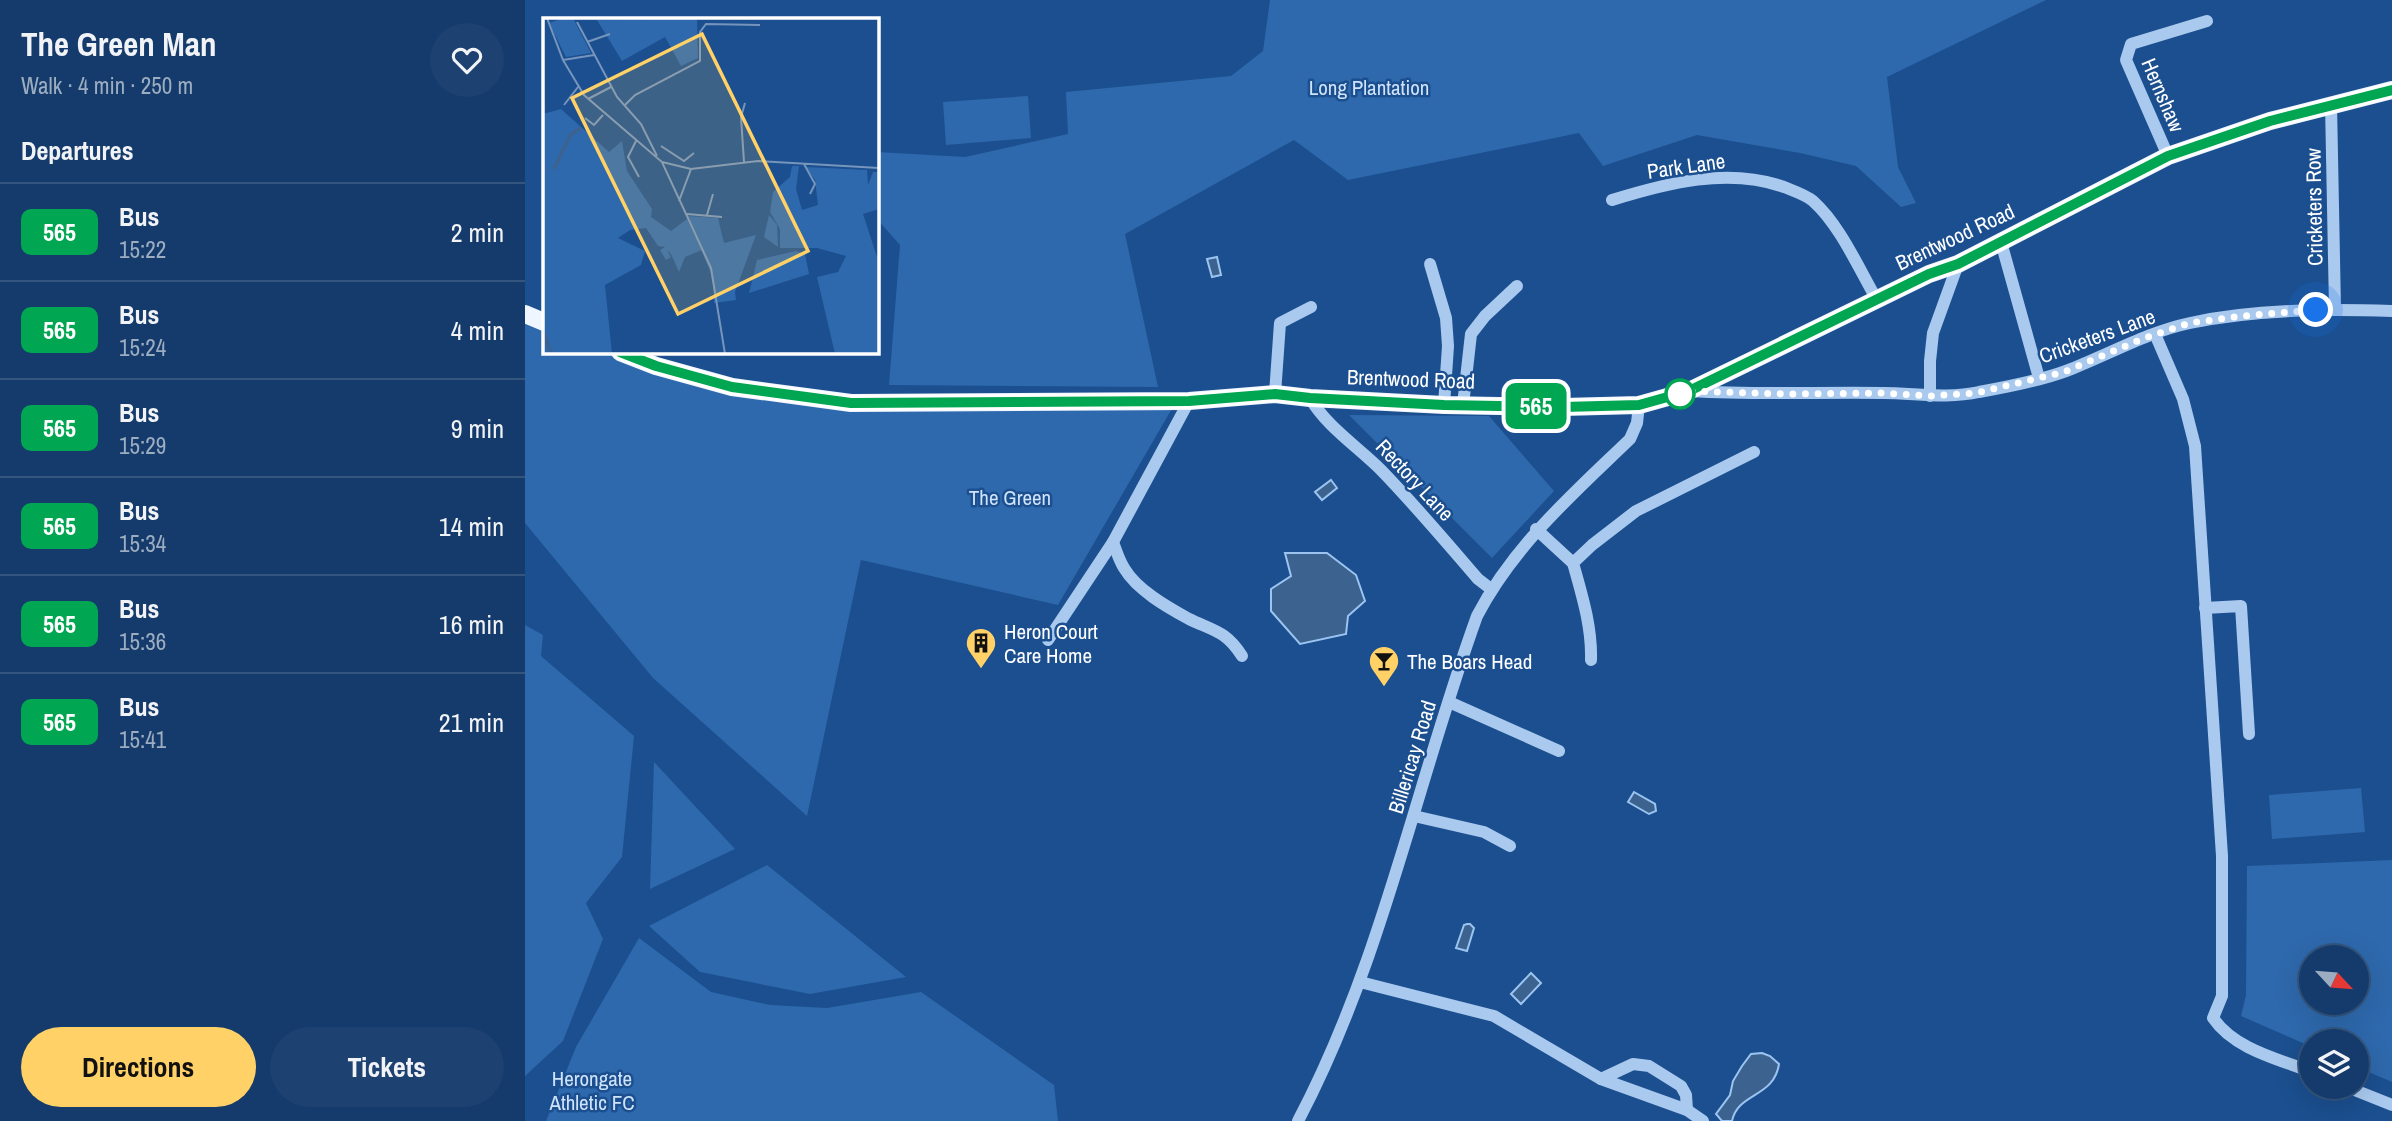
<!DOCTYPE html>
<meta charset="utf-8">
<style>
body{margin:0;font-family:"Archivo Narrow",sans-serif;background:#1d4271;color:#f1f3f6;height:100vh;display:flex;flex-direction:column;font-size:26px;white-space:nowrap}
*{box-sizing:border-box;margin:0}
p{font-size:23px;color:#9dadc1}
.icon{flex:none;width:38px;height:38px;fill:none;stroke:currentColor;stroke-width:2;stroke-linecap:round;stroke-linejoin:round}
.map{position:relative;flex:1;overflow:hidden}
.details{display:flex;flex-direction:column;background:#143b6b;width:525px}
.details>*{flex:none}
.badge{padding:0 14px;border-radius:10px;font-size:24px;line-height:46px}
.needle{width:46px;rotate:116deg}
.fabs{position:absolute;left:1774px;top:945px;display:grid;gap:14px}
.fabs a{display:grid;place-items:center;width:70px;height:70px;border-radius:50%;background:#143b6b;box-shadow:0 7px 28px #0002,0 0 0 2px #33557e;font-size:35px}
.you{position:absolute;width:35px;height:35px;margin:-18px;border:5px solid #fff;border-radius:50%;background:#1a73e8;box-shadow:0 0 0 10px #1a73e833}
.map>.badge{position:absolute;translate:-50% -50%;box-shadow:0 0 0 4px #fff}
h2{padding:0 21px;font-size:26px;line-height:63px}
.round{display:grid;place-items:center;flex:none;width:74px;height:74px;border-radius:37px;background:#1d4271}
.overview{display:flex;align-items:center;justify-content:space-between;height:119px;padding:0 21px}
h1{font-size:33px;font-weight:700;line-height:52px}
.action{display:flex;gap:14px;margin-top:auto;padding:14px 21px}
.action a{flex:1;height:80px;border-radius:42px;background:#ffd166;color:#111;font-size:28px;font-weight:700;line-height:80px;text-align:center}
.action a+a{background:#1d4271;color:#f1f3f6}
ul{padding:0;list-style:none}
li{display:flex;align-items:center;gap:21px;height:98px;padding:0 21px;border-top:2px solid #33557e}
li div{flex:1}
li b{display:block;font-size:26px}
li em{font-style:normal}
li .badge{min-width:77px;font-weight:700;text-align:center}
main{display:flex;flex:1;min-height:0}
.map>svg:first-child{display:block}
.green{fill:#2e69ad;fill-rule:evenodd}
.water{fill:#3c6290;stroke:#9cc4f0;stroke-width:2}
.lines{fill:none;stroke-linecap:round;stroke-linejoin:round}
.minor{stroke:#a9c9ee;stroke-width:12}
.major{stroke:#f0f6ff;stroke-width:18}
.line-casing{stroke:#fff;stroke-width:16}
.line{stroke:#00a651;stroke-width:10}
.walk{stroke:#fff;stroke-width:7;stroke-dasharray:0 12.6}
.stop-dot{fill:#fff;stroke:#00a651;stroke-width:3.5}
.labels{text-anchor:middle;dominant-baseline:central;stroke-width:5;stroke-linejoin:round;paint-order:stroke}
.park-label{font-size:21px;fill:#cfe3fa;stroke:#1b4f8f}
.street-label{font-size:21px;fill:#fff;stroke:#1b4f8f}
.poi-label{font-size:21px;fill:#fff;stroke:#1b4f8f;text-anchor:start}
.inset-river{fill:none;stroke:#3c6290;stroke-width:3.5}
.inset-road{fill:none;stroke:#7695bc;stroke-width:2}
.view{fill:#ffd166;fill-opacity:0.15;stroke:#ffd166;stroke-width:3.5}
.inset-edge{fill:none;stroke:#fff;stroke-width:3.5}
</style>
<main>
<section class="details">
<div class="overview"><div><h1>The Green Man</h1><p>Walk · 4 min · 250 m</p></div><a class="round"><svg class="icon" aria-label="heart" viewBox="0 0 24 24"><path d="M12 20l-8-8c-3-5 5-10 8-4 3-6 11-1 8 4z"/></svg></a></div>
<h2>Departures</h2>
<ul>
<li><span class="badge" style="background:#00a651;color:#fff">565</span><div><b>Bus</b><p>15:22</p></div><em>2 min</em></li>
<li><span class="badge" style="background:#00a651;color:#fff">565</span><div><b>Bus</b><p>15:24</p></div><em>4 min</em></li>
<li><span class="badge" style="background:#00a651;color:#fff">565</span><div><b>Bus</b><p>15:29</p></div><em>9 min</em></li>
<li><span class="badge" style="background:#00a651;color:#fff">565</span><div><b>Bus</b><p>15:34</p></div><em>14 min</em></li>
<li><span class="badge" style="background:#00a651;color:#fff">565</span><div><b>Bus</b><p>15:36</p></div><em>16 min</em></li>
<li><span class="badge" style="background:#00a651;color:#fff">565</span><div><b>Bus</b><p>15:41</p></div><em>21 min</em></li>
</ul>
<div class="action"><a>Directions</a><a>Tickets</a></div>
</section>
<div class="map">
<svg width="1867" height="1121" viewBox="0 0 1867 1121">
<rect width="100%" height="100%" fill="#1b4f8f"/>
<!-- green -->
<g class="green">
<polygon points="745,0 1521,0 1362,77 1373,167 1391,203 1376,207 1331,166 1275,153 1172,135 1078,166 1054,133 823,180 769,140 600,234 633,387 364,385 375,245 352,219 352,152 440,157 543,134 541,92 706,76 738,51"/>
<polygon points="503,96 506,138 421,145 418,102"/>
<polygon points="0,314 19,322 19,352 95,352 131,366 326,403 652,400 533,605 336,560 282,816 128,678 0,523"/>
<polygon points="824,415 964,416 1029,491 967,558"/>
<polygon points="0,625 18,635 16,656 109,736 97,857 61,903 78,939 38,1041 0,1076"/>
<polygon points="129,762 210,849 125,889"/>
<polygon points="1836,788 1840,832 1747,839 1744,795"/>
<path d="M 1867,860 L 1867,1082 L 1832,1067 L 1832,1041 L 1787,1041 L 1787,1047 L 1716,1016 L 1721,995 L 1722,866 ZM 1832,957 L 1832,1003 L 1787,1003 L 1787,957 Z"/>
<polygon points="242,865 381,977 285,994 175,972 124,926"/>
<polygon points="114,938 186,992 245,1005 302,1008 396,992 529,1085 533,1121 21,1121 51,1047"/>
</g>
<!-- water -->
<g class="water">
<polygon points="692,257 696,275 687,277 682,259"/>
<polygon points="806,480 812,488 797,500 790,492"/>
<polygon points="760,553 802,553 831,575 840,601 823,616 821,634 775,644 746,611 746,589 766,576"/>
<polygon points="1109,792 1130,804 1131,811 1124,814 1103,802"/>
<polygon points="942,924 945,924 949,928 942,951 931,948 939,925"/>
<polygon points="1006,973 1016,983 996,1004 986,994"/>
<path d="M 1237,1053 L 1245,1056 L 1254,1064 C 1249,1098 1213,1092 1207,1121 L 1197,1121 L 1191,1114 L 1205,1095 L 1208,1081 L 1217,1066 L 1226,1054 Z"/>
</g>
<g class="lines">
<!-- minor -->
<g class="minor">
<polyline points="1806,104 1810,309"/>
<polyline points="1643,156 1601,60 1606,44 1682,21"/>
<path d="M 1087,200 C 1142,183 1203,167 1259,187 C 1269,191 1281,195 1288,201 C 1315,225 1334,269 1352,300"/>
<polyline points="1476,242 1514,378"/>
<polyline points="905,264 921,318 923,346 919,405"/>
<path d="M 1630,334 L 1658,399 L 1670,446 L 1697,856 L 1697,996 L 1688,1018 C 1709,1049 1753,1059 1787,1072"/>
<path d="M 1166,391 C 1230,395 1294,392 1358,393 C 1390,393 1422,399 1454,392 C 1482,387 1514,381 1541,371 C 1583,355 1622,332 1665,323 C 1730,309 1801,309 1867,311"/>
<polyline points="750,394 755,323 786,307"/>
<polyline points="1405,396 1405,361 1408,333 1433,264"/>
<path d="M 785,398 C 801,426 833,447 856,470 C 890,505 921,542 953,579 L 966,589"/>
<polyline points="938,405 946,334 960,316 992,286"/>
<polyline points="1011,529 1048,563"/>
<path d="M 588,542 C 591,550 594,560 599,568 C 612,590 642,607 664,619 C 689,631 701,631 717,656"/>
<polyline points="1680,608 1716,606 1724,734"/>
<polyline points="523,640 588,542 664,401"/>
<path d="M 1066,660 C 1067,627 1057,595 1048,563 L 1067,545 L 1111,511 L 1229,452"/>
<polyline points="924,702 1034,751"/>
<polyline points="889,816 959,832 985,846"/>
<polyline points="835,982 969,1016 1076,1079 1162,1110 1178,1121"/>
<polyline points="1076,1079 1108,1064 1124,1066 1156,1086 1161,1095 1162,1110"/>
<polyline points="1822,1087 1867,1105"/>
<path d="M 773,1121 C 857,962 891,784 952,616 C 989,545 1048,494 1105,439 L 1112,423 L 1114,405"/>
</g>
<!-- major -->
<g class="major">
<polyline points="0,314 19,322"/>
<polyline points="95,352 131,366 207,387 326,403 664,401 750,394 785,398 919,405 1038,407 1114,405 1164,391 1404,274 1433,264 1643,156 1745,121 1867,90"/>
</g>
</g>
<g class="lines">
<!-- line casing -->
<g class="line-casing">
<polyline id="line" points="95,352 131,366 207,387 326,403 664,401 750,394 785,398 919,405 1038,407 1114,405 1164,391 1404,274 1433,264 1643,156 1745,121 1867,90"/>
</g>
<!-- line -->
<use href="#line" class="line"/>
<!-- walk -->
<polyline class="walk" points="1155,394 1164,391 1260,394 1359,393 1405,396 1451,393 1539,372 1617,339 1665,323 1717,316 1791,310"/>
</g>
<!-- icons -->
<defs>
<g id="building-pin" transform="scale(1.575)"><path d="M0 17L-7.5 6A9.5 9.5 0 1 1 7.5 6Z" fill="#ffd166" stroke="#1b4f8f"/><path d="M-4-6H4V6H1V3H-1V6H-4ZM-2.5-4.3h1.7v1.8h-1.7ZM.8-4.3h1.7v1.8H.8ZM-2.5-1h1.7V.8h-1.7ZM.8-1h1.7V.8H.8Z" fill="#111"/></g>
<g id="bar-pin" transform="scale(1.575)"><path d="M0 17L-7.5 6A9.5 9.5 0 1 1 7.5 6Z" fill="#ffd166" stroke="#1b4f8f"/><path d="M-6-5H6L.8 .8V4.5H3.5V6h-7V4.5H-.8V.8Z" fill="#111"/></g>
</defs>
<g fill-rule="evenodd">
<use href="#building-pin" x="456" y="643"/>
<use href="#bar-pin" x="859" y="661"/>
</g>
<!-- markers -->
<circle class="stop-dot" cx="1155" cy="394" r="14"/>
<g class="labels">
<!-- park labels -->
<g class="park-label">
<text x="844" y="87">Long Plantation</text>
<text x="485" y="497">The Green</text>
<text x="67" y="1078">Herongate<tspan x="67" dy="24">Athletic FC</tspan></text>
</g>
<!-- street labels -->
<g class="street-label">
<text transform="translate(1638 95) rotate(67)">Hernshaw</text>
<text transform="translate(1161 166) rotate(-8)">Park Lane</text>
<text transform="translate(1789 207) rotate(-91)">Cricketers Row</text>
<text transform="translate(1430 237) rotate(-25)">Brentwood Road</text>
<text transform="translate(1572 336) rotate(-20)">Cricketers Lane</text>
<text transform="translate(886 379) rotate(2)">Brentwood Road</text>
<text transform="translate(890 480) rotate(47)">Rectory Lane</text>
<text transform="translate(887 757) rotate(-73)">Billericay Road</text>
</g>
<!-- poi labels -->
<g class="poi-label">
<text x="479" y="631">Heron Court<tspan x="479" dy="24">Care Home</tspan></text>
<text x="882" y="661">The Boars Head</text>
</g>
</g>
<!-- overview -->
<g transform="translate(18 18)">
<rect width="336" height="336" fill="#1b4f8f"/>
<path d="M 21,0 L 30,0 L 48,35 L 23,39 L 6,5 ZM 154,0 L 155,40 L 138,48 L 122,19 L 79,43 L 54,2 ZM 18,91 L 66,134 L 79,123 L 84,153 L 109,191 L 108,199 L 128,213 L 144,201 L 159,232 L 142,239 L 136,254 L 128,236 L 124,232 L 128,239 L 123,242 L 117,232 L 122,229 L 115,228 L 103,210 L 87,212 L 75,220 L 102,233 L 98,247 L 62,267 L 69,336 L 0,336 L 0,96 ZM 249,148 L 256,148 L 253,171 L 259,192 L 275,187 L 272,162 L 263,149 L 324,152 L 325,167 L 330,154 L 336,154 L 336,191 L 320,196 L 336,245 L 336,336 L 292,336 L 274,259 L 295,254 L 303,238 L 274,230 L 237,230 L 237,211 L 227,194 L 230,174 L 247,159 ZM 226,197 L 234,207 L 235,229 L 221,219 ZM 144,198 L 175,200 L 181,225 L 213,217 L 192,274 L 193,282 L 171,285 L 170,260 ZM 253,233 L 262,236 L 266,256 L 206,275 L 214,242 Z" fill="#2e69ad"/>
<path class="inset-river" d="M 11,151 L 27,117 L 38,110M 0,313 L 8,336"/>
<path class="inset-road" d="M 4,0 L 20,42 L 41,77 L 119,144 L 168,250 L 182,336M 34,4 L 74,79 L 98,106 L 114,138M 44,24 L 67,16M 20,42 L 51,37M 45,81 L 68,69M 21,87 L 35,69M 81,88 L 92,77 L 157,43 L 157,14 L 163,6 L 217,7M 42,100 L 51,107 L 60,97M 93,123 L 85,139 L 96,159M 118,128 L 141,143 L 151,135M 119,144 L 148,151 L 215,143 L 336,150M 201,144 L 198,99 L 202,85M 261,146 L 272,166 L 267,176M 136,183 L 148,151M 144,196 L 179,199M 164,197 L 170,176"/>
<path class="view" d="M 159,16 L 265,233 L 135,296 L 29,80 Z"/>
<rect width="336" height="336" class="inset-edge"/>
</g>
</svg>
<div class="fabs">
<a><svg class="needle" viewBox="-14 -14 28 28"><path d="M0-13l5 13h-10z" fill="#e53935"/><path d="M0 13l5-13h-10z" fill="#9dadc1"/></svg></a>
<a><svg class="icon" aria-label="layers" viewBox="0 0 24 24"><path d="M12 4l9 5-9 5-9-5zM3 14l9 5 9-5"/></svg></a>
</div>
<div class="you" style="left:1791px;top:310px"></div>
<b class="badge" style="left:1011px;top:406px;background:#00a651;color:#fff">565</b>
</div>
</main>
